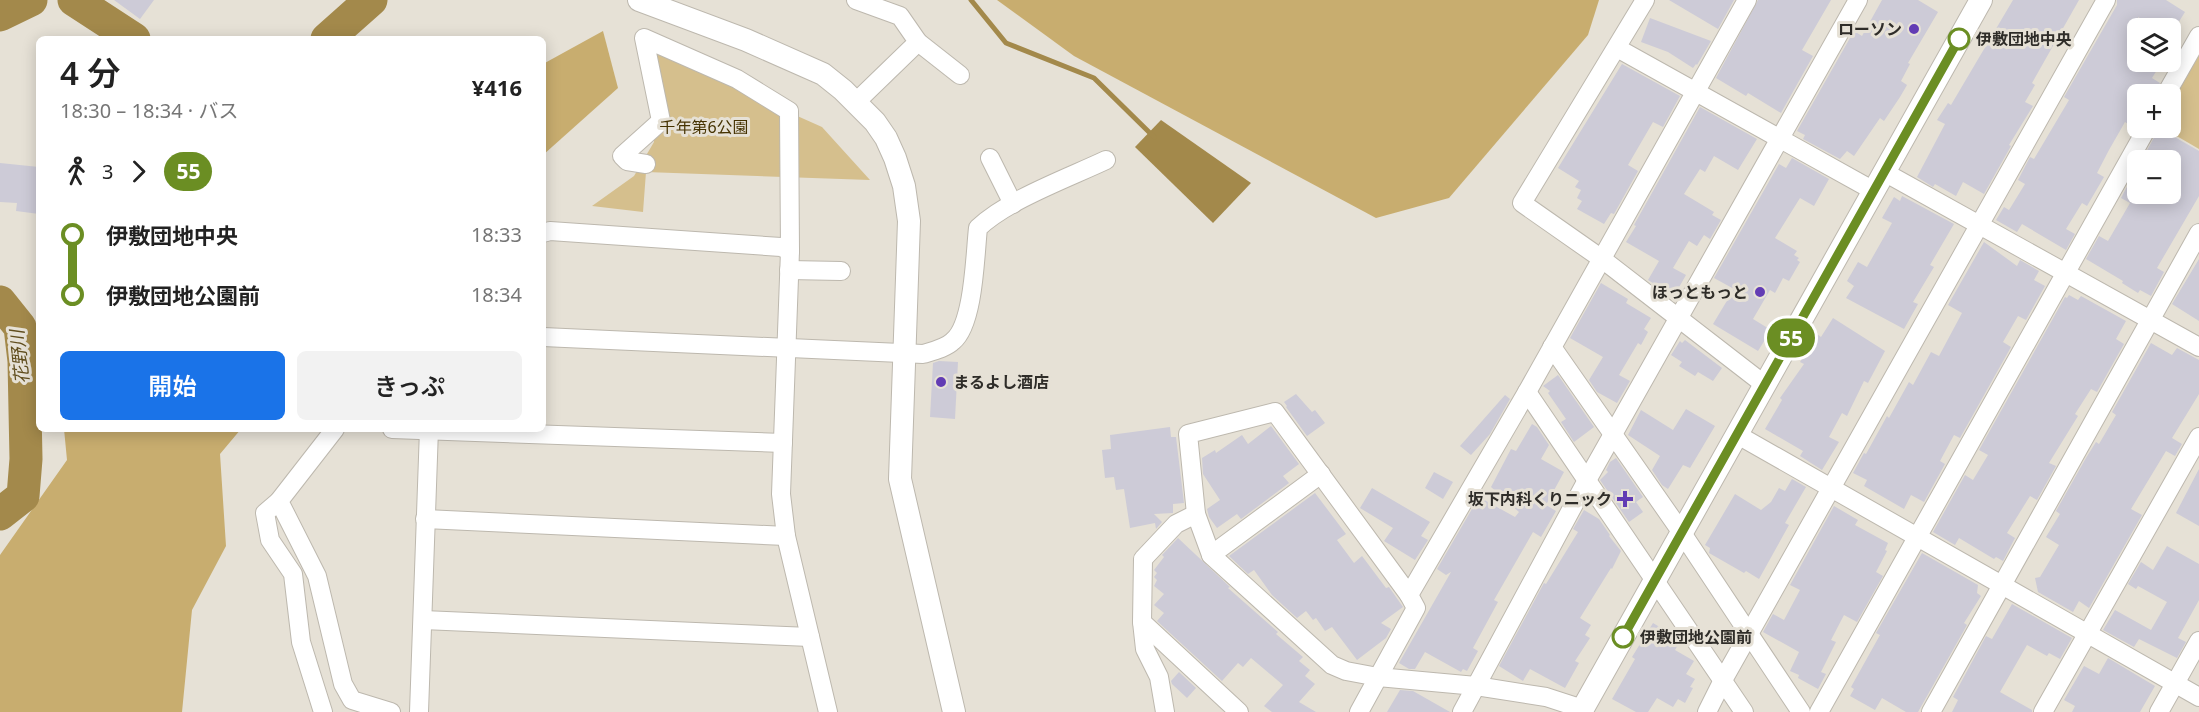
<!DOCTYPE html>
<html lang="ja">
<meta charset="utf-8">
<style>
body{margin:0;font-family:"Noto Sans","Noto Sans JP",sans-serif;background:#f2f2f2;color:#222;height:100vh;display:flex;flex-direction:column;font-size:22px;white-space:nowrap}
*{box-sizing:border-box;margin:0}
p{font-size:20px;color:#767676}
.icon{flex:none;width:33px;height:33px;fill:none;stroke:currentColor;stroke-width:2;stroke-linecap:round;stroke-linejoin:round}
.map{position:relative;flex:1;overflow:hidden}
.details{position:absolute;left:36px;top:36px;width:510px;height:396px;display:flex;flex-direction:column;background:#fff;border-radius:9px;box-shadow:0 3px 15px #0003}
.details>*{flex:none}
.badge{padding:0 12px;border-radius:20px;font-size:21px;line-height:39px}
.controls{position:absolute;left:2127px;top:18px;display:grid;gap:12px}
.controls a{display:grid;place-items:center;width:54px;height:54px;border-radius:9px;background:#fff;box-shadow:0 3px 15px #0003;font-size:30px}
.map>.badge{position:absolute;translate:-50% -50%;box-shadow:0 0 0 3px #fff}
.legs{display:flex;align-items:center;gap:9px;height:66px;padding:0 24px;font-size:20px}
.legs p{margin-inline-start:auto}
.overview{display:flex;align-items:center;justify-content:space-between;height:102px;padding:0 24px}
h1{font-size:33px;font-weight:600;line-height:45px}
.primary-button{display:flex;gap:12px;margin-top:auto;padding:12px 24px}
.primary-button a{flex:1;height:69px;border-radius:9px;background:#1a73e8;color:#fff;font-size:24px;font-weight:600;line-height:69px;text-align:center}
.primary-button a+a{background:#f2f2f2;color:#222}
ul{padding:0 24px;list-style:none}
li{display:flex;align-items:center;gap:21px;height:60px;font-size:22px}
li i{display:grid;place-items:center;width:9px;height:100%;margin:0 8px;background:currentColor}
li i::after{content:'';width:15px;height:15px;margin:-8px;border:4px solid;border-radius:50%;background:#fff}
li p{margin-inline-start:auto}
li:first-child i{background:linear-gradient(#0000 50%,currentColor 0)}
li:last-child i{background:linear-gradient(currentColor 50%,#0000 0)}
.map>svg:first-child{display:block}
.green{fill:#d5bf8d}
.forest{fill:#c8ad6f}
.water{fill:#a3894b}
.lines{fill:none;stroke-linecap:round;stroke-linejoin:round}
.stream{stroke:#a3894b;stroke-width:5}
.river{stroke:#a3894b;stroke-width:33}
.building{fill:#cdcbd7}
.minor-casing{stroke:#bdb8ae;stroke-width:20}
.tertiary-casing{stroke:#bdb8ae;stroke-width:24}
.minor{stroke:#fff;stroke-width:18}
.tertiary{stroke:#fff;stroke-width:22}
.line-1-casing{stroke:#fff;stroke-width:14}
.line-1{stroke:#6b8e23;stroke-width:9}
.poi-dot{fill:#623cb4;stroke:#e6e1d6;stroke-width:2}
.stop-1-dot{fill:#fff;stroke:#6b8e23;stroke-width:3}
.labels{text-anchor:middle;dominant-baseline:central;stroke-width:6;stroke-linejoin:round;paint-order:stroke}
.poi-label{font-size:16px;font-weight:bold;fill:#2f2d29;stroke:#e6e1d6;text-anchor:end}
.stop-label{font-size:16px;font-weight:bold;fill:#2f2d29;stroke:#e6e1d6;text-anchor:start}
.park-label{font-size:16px;fill:#453200;stroke:#e6e1d6}
.water-label{font-size:18px;font-style:italic;fill:#614e1e;stroke:#e6e1d6}
</style>
<div class="map">
<svg width="2199" height="712" viewBox="0 0 2199 712">
<rect width="100%" height="100%" fill="#e6e1d6"/>
<!-- green -->
<g class="green">
<polygon points="654,52 822,127 870,180 646,172 643,212 592,206 634,176 654,142"/>
<polygon points="2195,54 2199,56 2199,149 2163,128 2170,128 2171,100"/>
</g>
<!-- forest -->
<g class="forest">
<polygon points="997,0 1599,0 1588,35 1449,198 1376,218 1074,56"/>
<polygon points="603,31 618,88 543,155 543,64"/>
<polygon points="64,429 241,429 220,454 226,546 192,610 182,712 0,712 0,555 67,460"/>
</g>
<!-- water -->
<polygon class="water" points="1161,120 1251,183 1213,223 1135,147"/>
<g class="lines">
<!-- stream -->
<polyline class="stream" points="971,0 1006,43 1094,78 1154,137"/>
<!-- river -->
<g class="river">
<polyline points="74,0 134,39"/>
<polyline points="0,15 31,0"/>
<polyline points="327,39 371,0"/>
<polyline points="0,302 20,327 24,361 26,459 23,496 0,514"/>
</g>
</g>
<!-- building -->
<g class="building">
<polygon points="114,0 154,0 140,19"/>
<polygon points="1669,0 1734,0 1718,29"/>
<polygon points="1758,0 1831,0 1802,50 1813,56 1781,113 1748,93 1746,96 1716,78"/>
<polygon points="1882,0 1918,0 1938,12 1908,63 1910,64 1901,81 1907,85 1900,97 1884,121 1880,118 1854,156 1847,151 1840,159 1803,139 1805,135 1797,131 1854,31 1862,36"/>
<polygon points="2013,0 2079,0 2032,83 2035,85 2025,102 2033,106 2009,145 2011,146 1984,194 1963,182 1956,196 1935,184 1933,187 1917,177 1945,124 1937,120 1948,103 1951,105"/>
<polygon points="2117,0 2166,0 2185,12 2175,28 2157,28 2138,17 2138,62 2162,62 2152,78 2160,83 2154,94 2138,94 2138,122 2134,128 2125,122 2109,150 2097,173 2104,177 2087,206 2082,203 2066,229 2075,234 2066,250 2022,224 2017,232 1996,220 2004,207 2009,210 2025,184 2018,180 2030,157 2034,159 2069,100 2064,97 2117,5"/>
<polygon points="1650,18 1711,41 1697,65 1696,64 1693,68 1668,52 1641,42"/>
<polygon points="1622,64 1680,96 1663,127 1653,122 1628,165 1638,171 1614,214 1611,213 1604,224 1577,209 1582,201 1577,198 1581,190 1575,187 1579,181 1558,168"/>
<polygon points="1700,107 1757,139 1738,170 1714,156 1705,172 1700,169 1684,194 1714,212 1712,215 1721,220 1710,239 1704,235 1697,246 1689,241 1673,268 1686,275 1674,296 1648,280 1659,261 1626,242 1636,226 1634,225"/>
<polygon points="2159,128 2199,151 2199,196 2157,268 2164,272 2151,296 2140,290 2138,293 2122,283 2123,281 2086,259 2099,236 2108,241 2130,203 2121,198 2129,183 2138,187 2138,194 2170,194 2170,160 2142,160"/>
<polygon points="1792,158 1829,179 1814,206 1800,198 1775,238 1797,251 1794,255 1799,258 1797,260 1800,262 1789,281 1783,278 1775,293 1770,290 1753,319 1771,330 1758,351 1713,324 1734,289 1714,278 1779,164 1786,168"/>
<polygon points="0,163 39,167 39,214 16,211 17,203 0,202"/>
<polygon points="1902,196 1954,224 1930,265 1934,267 1913,302 1918,304 1904,329 1846,298 1854,286 1847,281 1858,262 1867,267 1892,223 1882,218 1894,197 1900,201"/>
<polygon points="1984,242 2017,266 2020,260 2039,271 2034,280 2045,286 2026,320 2018,316 2003,342 2011,347 1960,438 1954,435 1940,461 1945,464 1924,502 1911,495 1904,509 1864,486 1867,480 1853,473 1864,453 1866,454 1887,416 1889,418 1909,382 1913,385 1931,352 1939,356 1962,313 1948,305"/>
<polygon points="2199,259 2199,321 2172,304"/>
<polygon points="1601,283 1628,299 1626,303 1651,318 1644,329 1648,332 1641,345 1638,343 1619,375 1630,381 1617,403 1597,392 1589,380 1603,357 1570,338"/>
<polygon points="2069,295 2078,300 2081,296 2126,321 2116,339 2124,344 2097,392 2091,389 2075,414 2078,416 2049,463 2056,466 2037,500 2030,496 2007,533 2015,538 2003,561 1996,557 1994,559 1959,538 1955,545 1933,532 1965,475 1973,480 1988,455 1979,450 2065,297 2067,298"/>
<polygon points="1833,318 1885,351 1868,383 1864,381 1847,416 1842,413 1829,437 1839,442 1822,470 1800,456 1803,451 1765,429 1782,400 1780,398 1804,364 1800,362 1817,334 1821,337"/>
<polygon points="1685,340 1722,368 1713,381 1698,372 1695,376 1679,366 1682,362 1671,355 1680,341 1682,343"/>
<polygon points="2151,343 2172,355 2177,348 2199,360 2199,394 2172,438 2182,444 2175,456 2166,451 2131,509 2142,515 2089,608 2079,601 2073,612 2038,592 2035,578 2040,577 2059,545 2046,537 2060,514 2056,511 2086,458 2096,442 2099,444 2116,415 2112,412"/>
<polygon points="939,361 958,362 955,419 930,417 933,363"/>
<polygon points="1558,375 1594,427 1574,442 1561,422 1566,419 1548,393 1550,391 1543,386"/>
<polygon points="1296,394 1312,412 1315,410 1325,423 1307,436 1286,407 1287,406 1284,402"/>
<polygon points="1505,395 1510,399 1490,434 1471,455 1460,446"/>
<polygon points="1686,409 1715,426 1690,468 1683,465 1668,489 1662,485 1652,470 1660,456 1628,435 1641,410 1673,430"/>
<polygon points="1532,424 1537,427 1549,445 1541,459 1564,472 1546,505 1556,511 1541,537 1533,532 1494,600 1498,602 1473,648 1478,651 1467,671 1463,669 1461,672 1425,652 1415,669 1409,669 1399,663 1451,572 1446,575 1437,569 1479,497 1515,517 1519,512 1491,487 1511,449 1516,451"/>
<polygon points="1271,426 1299,464 1283,476 1289,483 1241,519 1237,514 1217,528 1209,517 1207,509 1220,500 1203,474 1202,458 1215,450 1216,453 1242,435 1248,444"/>
<polygon points="1170,427 1171,437 1176,437 1184,503 1173,504 1173,513 1154,514 1162,522 1156,529 1155,523 1130,528 1124,489 1116,490 1114,477 1105,478 1102,450 1111,449 1110,435"/>
<polygon points="1616,458 1643,497 1636,502 1643,512 1629,522 1600,480 1608,472 1606,470 1610,462"/>
<polygon points="2199,469 2199,526 2176,513"/>
<polygon points="1434,472 1453,482 1443,499 1425,488"/>
<polygon points="1792,479 1806,487 1785,523 1789,525 1759,579 1746,571 1744,573 1709,553 1710,548 1705,545 1735,494 1761,510 1771,502 1779,488 1785,491"/>
<polygon points="1372,488 1430,522 1421,536 1428,540 1415,560 1384,541 1393,528 1360,508"/>
<polygon points="1315,493 1346,534 1337,540 1354,563 1362,556 1386,588 1389,587 1403,607 1381,623 1391,629 1386,638 1357,660 1332,627 1325,631 1316,618 1313,620 1306,611 1297,618 1272,595 1254,570 1248,574 1229,556"/>
<polygon points="1834,506 1858,520 1855,525 1888,543 1885,550 1887,551 1876,572 1883,576 1857,622 1844,615 1831,640 1836,642 1821,672 1826,674 1818,689 1798,678 1799,675 1790,671 1799,652 1763,632 1773,614 1784,620 1800,590 1790,585"/>
<polygon points="1584,510 1599,519 1610,535 1609,536 1621,551 1612,569 1611,568 1580,618 1591,625 1585,635 1590,638 1575,661 1579,663 1565,688 1530,669 1523,681 1499,666 1544,583 1546,584 1578,532 1573,529"/>
<polygon points="1178,538 1230,587 1228,588 1278,632 1276,634 1303,657 1299,661 1310,670 1305,676 1315,684 1299,702 1316,712 1272,712 1264,706 1283,685 1251,658 1243,667 1238,663 1222,681 1157,621 1164,613 1154,605 1164,594 1154,586 1157,580 1154,577 1157,573 1154,570 1164,557 1162,555"/>
<polygon points="2167,546 2199,564 2199,600 2178,638 2186,642 2177,658 2139,639 2134,647 2103,630 2115,610 2151,630 2167,602 2138,586 2136,589 2128,584 2141,562 2153,570"/>
<polygon points="1922,553 1978,585 1977,593 1981,596 1964,623 1967,625 1918,712 1906,712 1882,698 1875,710 1850,696 1854,689 1851,687 1880,635 1876,633"/>
<polygon points="2012,604 2072,638 2060,659 2049,653 2047,656 2027,645 2000,692 2032,710 2032,712 1952,712 1958,700 1953,697 1986,636 1992,639"/>
<polygon points="1653,623 1681,640 1675,650 1694,661 1686,674 1695,679 1690,687 1693,688 1685,703 1678,699 1673,707 1657,698 1648,712 1636,712 1612,699 1635,659 1632,657"/>
<polygon points="2108,658 2155,686 2140,712 2072,712 2075,706 2064,700 2084,666 2099,674"/>
<polygon points="1179,672 1196,688 1187,698 1172,684 1171,681"/>
<polygon points="1400,690 1413,691 1450,712 1387,712"/>
</g>
<g class="lines">
<!-- minor casing -->
<g class="minor-casing">
<g id="minor">
<polyline points="1645,0 1522,203 1602,259 1765,385"/>
<polyline points="918,42 960,75"/>
<polyline points="1617,48 1874,191"/>
<polyline points="2166,94 2199,36"/>
<polyline points="856,102 918,42 900,16 856,0"/>
<polyline points="990,158 1013,204"/>
<polyline points="646,164 627,161 622,156 661,121 644,38 737,79 789,111 790,251"/>
<polyline points="1884,172 2199,347"/>
<polyline points="543,233 550,231 781,247 790,251 781,494 786,536 828,712"/>
<polyline points="789,270 841,271"/>
<path d="M 543,337 L 923,354 C 933,351 946,348 953,341 C 974,324 975,254 978,228 C 1007,200 1068,178 1106,160"/>
<polyline points="1552,347 1682,533 1801,712"/>
<polyline points="1527,392 1744,712"/>
<polyline points="335,429 279,501 317,576 343,684 352,700 391,712"/>
<polyline points="392,429 783,443"/>
<polyline points="1736,434 2199,697"/>
<polyline points="279,501 265,513 270,540 293,574 301,642 323,712"/>
<polyline points="425,519 786,536"/>
<polyline points="1211,555 1321,474"/>
<polyline points="1409,595 1275,412 1188,434 1196,514 1211,555 1332,665 1346,671 1378,677 1476,686 1546,697 1583,709"/>
<polyline points="423,620 810,637"/>
<polyline points="1142,622 1239,712"/>
<polyline points="419,712 429,429"/>
<polyline points="1165,712 1159,677 1145,649 1142,622 1143,559 1176,524 1196,514"/>
<polyline points="1359,712 1416,608 1409,595 1527,392 1747,0"/>
<polyline points="1462,712 1586,482 1858,0"/>
<polyline points="1707,712 1723,680 2106,0"/>
<polyline points="1819,712 2147,128"/>
<polyline points="1931,712 2199,233"/>
<polyline points="2043,712 2199,437"/>
<polyline points="2159,712 2199,641"/>
</g>
</g>
<!-- tertiary casing -->
<g class="tertiary-casing">
<g id="tertiary">
<polyline points="639,0 746,40 823,74 843,90 875,122 886,138 895,158 904,186 909,221 900,479 954,712"/>
<polyline points="1581,712 1981,0"/>
</g>
</g>
<!-- minor -->
<use href="#minor" class="minor"/>
<!-- tertiary -->
<use href="#tertiary" class="tertiary"/>
</g>
<g class="lines">
<!-- line-1 casing -->
<g class="line-1-casing">
<polyline id="line-1" points="1623,637 1959,39"/>
</g>
<!-- line-1 -->
<use href="#line-1" class="line-1"/>
</g>
<!-- markers -->
<g class="poi-dot">
<circle cx="1914" cy="29" r="6"/>
<circle cx="1760" cy="292" r="6"/>
<circle cx="941" cy="382" r="6"/>
<path d="M1622 490h6v6h6v6h-6v6h-6v-6h-6v-6h6z"/>
</g>
<g class="stop-1-dot">
<circle cx="1959" cy="39" r="10"/>
<circle cx="1623" cy="637" r="10"/>
</g>
<g class="labels">
<!-- poi labels -->
<g class="poi-label">
<text x="1902" y="29">ローソン</text>
<text x="1748" y="292">ほっともっと</text>
<text x="953" y="382" text-anchor="start">まるよし酒店</text>
<text x="1612" y="499">坂下内科くりニック</text>
</g>
<!-- stop labels -->
<g class="stop-label">
<text x="1976" y="39">伊敷団地中央</text>
<text x="1640" y="637">伊敷団地公園前</text>
</g>
<!-- park labels -->
<g class="park-label">
<text x="704" y="127">千年第6公園</text>
</g>
<!-- water labels -->
<g class="water-label">
<text transform="translate(19 357) rotate(-96)">花野川</text>
</g>
</g>
</svg>
<div class="controls">
<a><svg class="icon" aria-label="layers" viewBox="0 0 24 24"><path d="M12 4l9 5-9 5-9-5zM3 14l9 5 9-5"/></svg></a>
<a>+</a>
<a>−</a>
</div>
<b class="badge" style="left:1791px;top:338px;background:#6b8e23;color:#fff">55</b>
<section class="details">
<div class="overview"><div><h1>4 分</h1><p>18:30 – 18:34 · バス</p></div><b>¥416</b></div>
<div class="legs"><svg class="icon" aria-label="walk" viewBox="0 0 24 24"><circle cx="13" cy="4" r="2"/><path d="M13 8l-2 6 4 7M11 14l-3 7M7 12l3-4h3l4 4"/></svg>3<svg class="icon" aria-label="forward" viewBox="0 0 24 24"><path d="M9 5l7 7-7 7"/></svg><b class="badge" style="background:#6b8e23;color:#fff">55</b></div>
<ul>
<li><i style="color:#6b8e23"></i><b>伊敷団地中央</b><p>18:33</p></li>
<li><i style="color:#6b8e23"></i><b>伊敷団地公園前</b><p>18:34</p></li>
</ul>
<div class="primary-button"><a>開始</a><a>きっぷ</a></div>
</section>
</div>
